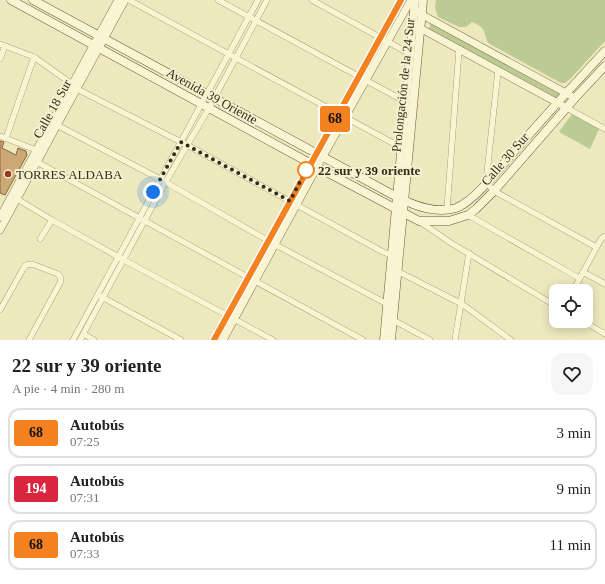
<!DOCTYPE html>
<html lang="es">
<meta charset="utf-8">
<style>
body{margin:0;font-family:"Times New Roman",serif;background:#f6f6f6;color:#222;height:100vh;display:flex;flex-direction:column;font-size:15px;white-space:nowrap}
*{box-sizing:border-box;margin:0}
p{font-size:13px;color:#767676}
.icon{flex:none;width:22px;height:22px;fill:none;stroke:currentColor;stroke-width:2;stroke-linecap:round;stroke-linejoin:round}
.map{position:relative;height:340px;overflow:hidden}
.panel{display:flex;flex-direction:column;background:#fff;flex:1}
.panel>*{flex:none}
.badge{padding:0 8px;border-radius:3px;font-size:14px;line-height:26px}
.controls{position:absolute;left:549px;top:284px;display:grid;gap:8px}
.controls a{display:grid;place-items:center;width:44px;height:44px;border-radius:8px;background:#fff;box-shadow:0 2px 10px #0003;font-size:20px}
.you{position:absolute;width:20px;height:20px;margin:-10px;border:3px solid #fff;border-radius:50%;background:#1a73e8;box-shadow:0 0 0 6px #1a73e833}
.map>.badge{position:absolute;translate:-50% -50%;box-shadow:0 0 0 2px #fff}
.round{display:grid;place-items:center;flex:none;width:42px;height:42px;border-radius:12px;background:#f6f6f6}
.headline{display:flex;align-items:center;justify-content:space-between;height:68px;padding:0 12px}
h1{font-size:19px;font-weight:800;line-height:30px}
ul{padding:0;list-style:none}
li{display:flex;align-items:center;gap:12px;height:50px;margin:0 8px 6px;padding:0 4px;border:2px solid #e0e0e0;border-radius:12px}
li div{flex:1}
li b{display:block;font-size:15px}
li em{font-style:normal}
li .badge{min-width:44px;font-weight:700;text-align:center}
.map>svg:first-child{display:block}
.green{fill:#bbcb93}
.building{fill:#cca874;stroke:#85663d}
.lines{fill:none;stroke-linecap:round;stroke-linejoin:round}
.minor-casing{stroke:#867857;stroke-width:6}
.tertiary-casing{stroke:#867857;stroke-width:8}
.secondary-casing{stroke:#68593a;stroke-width:9}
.minor{stroke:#f9f4d1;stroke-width:5.5}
.tertiary{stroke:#f9f4d1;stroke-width:7}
.secondary{stroke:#f9f4d1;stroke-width:8}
.line-casing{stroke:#fff;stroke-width:9}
.line{stroke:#f58220;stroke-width:6}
.walk{stroke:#352d1c;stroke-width:4;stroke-dasharray:0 7.2}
.stop-dot{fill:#fff;stroke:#f58220;stroke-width:2}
.poi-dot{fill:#953927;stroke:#f5f1ce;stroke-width:1.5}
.labels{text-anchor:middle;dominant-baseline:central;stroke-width:4;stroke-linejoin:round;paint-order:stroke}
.street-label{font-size:13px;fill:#352d1c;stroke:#f5f1ce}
.stop-label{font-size:13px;font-weight:bold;fill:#352d1c;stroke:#f5f1ce;text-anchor:start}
.poi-label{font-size:13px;fill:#352d1c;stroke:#f5f1ce;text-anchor:start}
</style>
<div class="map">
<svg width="605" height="340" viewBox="0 0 605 340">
<rect width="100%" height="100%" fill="#eee8be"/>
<!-- green -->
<g class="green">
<path d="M 436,0 L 605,0 L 605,41 L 571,78 L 565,83 L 561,83 L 488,43 C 483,30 486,28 472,22 L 466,27 L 459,27 L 438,17 L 435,8 Z"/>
<polygon points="431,21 561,94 559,99 429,30"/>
<polygon points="572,114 599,129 590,149 559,132"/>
</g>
<!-- building -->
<polygon class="building" points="0,141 4,142 2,148 16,155 18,148 26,151 27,155 5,195 0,193"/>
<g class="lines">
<!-- minor casing -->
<g class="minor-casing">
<g id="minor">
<polyline points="129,0 402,148"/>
<polyline points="218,0 406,102"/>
<polyline points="312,0 412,55"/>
<polyline points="0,44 34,57 72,84"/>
<polyline points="0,59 5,46"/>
<polyline points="498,71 486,182 494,191 596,247"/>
<polyline points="77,89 187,145 383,252 391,255"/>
<polyline points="567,108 605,129"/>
<polyline points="53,123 160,179 274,244 389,305"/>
<polyline points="0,136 36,150"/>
<polyline points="6,138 34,57"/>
<polyline points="37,162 363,340"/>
<polyline points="14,197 52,220 124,260 273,340"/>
<polyline points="447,209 459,50"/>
<polyline points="468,215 579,278"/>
<polyline points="419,221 451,243 556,306"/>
<polyline points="40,239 52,220"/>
<polyline points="397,271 462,304 511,340"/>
<polyline points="583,272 605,284"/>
<polyline points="573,291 601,239 605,236"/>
<polyline points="100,296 181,340"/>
<polyline points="0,310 23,269 26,265 32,264 58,274 61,278 60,283 29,340"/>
<polyline points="393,320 430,340"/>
<polyline points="583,321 605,334"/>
<polyline points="84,334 94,340"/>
<polyline points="73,340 258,0"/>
<polyline points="80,340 165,183 209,108 267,0"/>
<polyline points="455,340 469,253"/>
</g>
</g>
<!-- tertiary casing -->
<g class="tertiary-casing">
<g id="tertiary">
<polyline points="417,12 575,98"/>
<polyline points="416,26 567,108"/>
<polyline points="0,217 118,0"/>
<polyline points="0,230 125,0"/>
<polyline points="214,340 401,0"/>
<polyline points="223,340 317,167 411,0"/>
</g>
</g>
<!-- secondary casing -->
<g class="secondary-casing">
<g id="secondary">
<polyline points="11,0 317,167 419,221 449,221 468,215 476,209 494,191 575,98 605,66"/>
<path d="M 33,0 L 397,197 C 415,206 436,214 456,208 C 475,201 503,164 517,148 C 546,115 575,83 605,51"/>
<polyline points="384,340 415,0"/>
<polyline points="391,340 423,0"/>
</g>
</g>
<!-- minor -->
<use href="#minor" class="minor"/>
<!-- tertiary -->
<use href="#tertiary" class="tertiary"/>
<!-- secondary -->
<use href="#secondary" class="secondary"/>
</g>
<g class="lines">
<!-- line casing -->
<g class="line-casing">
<polyline id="line" points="214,340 401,0"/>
</g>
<!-- line -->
<use href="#line" class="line"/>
<!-- walk -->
<polyline class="walk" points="153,192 181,142 290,201 306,170"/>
</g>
<!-- markers -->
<circle class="stop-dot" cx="306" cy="170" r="8"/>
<circle class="poi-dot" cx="8" cy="174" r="4"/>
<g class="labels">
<!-- street labels -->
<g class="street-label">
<text transform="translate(403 85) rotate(-84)">Prolongación de la 24 Sur</text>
<text transform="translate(212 96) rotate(29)">Avenida 39 Oriente</text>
<text transform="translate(52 109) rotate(-61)">Calle 18 Sur</text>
<text transform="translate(505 159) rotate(-49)">Calle 30 Sur</text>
</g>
<!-- stop labels -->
<g class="stop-label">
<text x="318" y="170">22 sur y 39 oriente</text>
</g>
<!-- poi labels -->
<g class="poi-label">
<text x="16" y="174">TORRES ALDABA</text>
</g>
</g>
</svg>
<div class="controls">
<a><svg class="icon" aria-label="locate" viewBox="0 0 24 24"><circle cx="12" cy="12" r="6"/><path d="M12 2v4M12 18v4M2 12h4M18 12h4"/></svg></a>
</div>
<div class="you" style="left:153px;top:192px"></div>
<b class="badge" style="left:335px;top:119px;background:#f58220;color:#111">68</b>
</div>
<section class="panel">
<div class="headline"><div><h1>22 sur y 39 oriente</h1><p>A pie · 4 min · 280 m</p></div><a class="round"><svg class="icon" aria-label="heart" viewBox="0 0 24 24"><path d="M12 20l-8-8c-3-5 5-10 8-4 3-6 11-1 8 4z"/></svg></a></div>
<ul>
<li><span class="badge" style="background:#f58220;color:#111">68</span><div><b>Autobús</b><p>07:25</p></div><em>3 min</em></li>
<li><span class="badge" style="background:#d7263d;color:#fff">194</span><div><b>Autobús</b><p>07:31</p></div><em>9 min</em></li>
<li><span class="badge" style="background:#f58220;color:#111">68</span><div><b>Autobús</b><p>07:33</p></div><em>11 min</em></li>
</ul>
</section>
